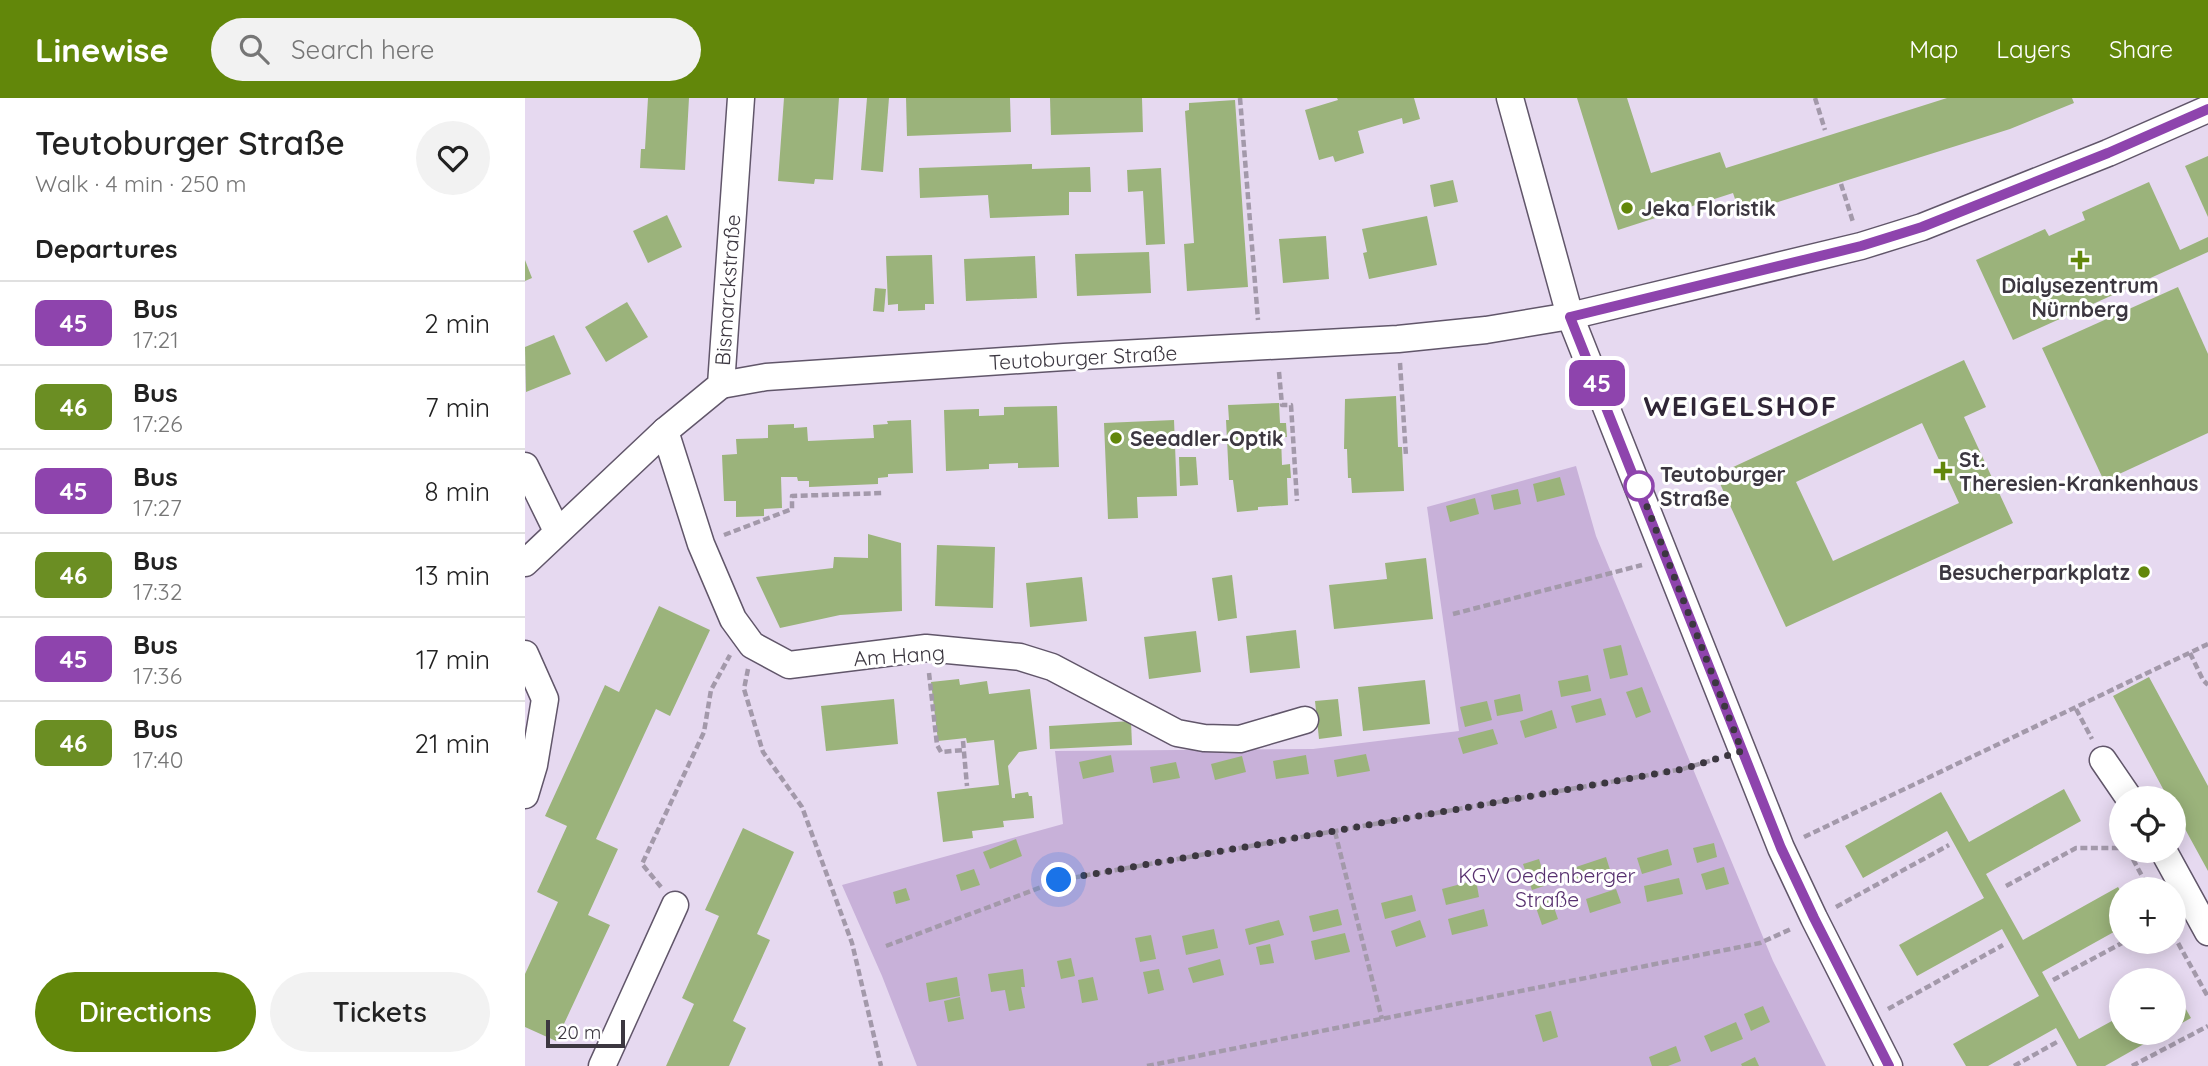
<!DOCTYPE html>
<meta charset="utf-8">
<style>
body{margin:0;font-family:Quicksand,sans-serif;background:#f2f2f2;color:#222;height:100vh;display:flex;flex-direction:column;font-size:26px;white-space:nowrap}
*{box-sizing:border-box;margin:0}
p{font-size:23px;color:#767676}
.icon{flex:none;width:38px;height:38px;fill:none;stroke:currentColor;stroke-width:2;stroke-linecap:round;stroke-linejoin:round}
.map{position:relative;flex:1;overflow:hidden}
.side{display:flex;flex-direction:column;background:#fff;width:525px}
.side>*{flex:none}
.badge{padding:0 14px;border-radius:10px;font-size:24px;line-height:46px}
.buttons{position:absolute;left:1584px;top:688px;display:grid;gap:14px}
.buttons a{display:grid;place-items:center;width:77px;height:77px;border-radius:50%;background:#fff;box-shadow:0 4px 18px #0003;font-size:35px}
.scale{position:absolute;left:21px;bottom:18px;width:79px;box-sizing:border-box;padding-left:7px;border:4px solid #3c3740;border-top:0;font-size:19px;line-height:24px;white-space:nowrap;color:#3c3740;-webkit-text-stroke:5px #fff;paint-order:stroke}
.you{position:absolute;width:35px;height:35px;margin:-18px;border:5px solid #fff;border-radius:50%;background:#1a73e8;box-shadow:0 0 0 10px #1a73e833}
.map>.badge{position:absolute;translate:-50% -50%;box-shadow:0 0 0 4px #fff}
h2{padding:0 35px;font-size:26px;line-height:63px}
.round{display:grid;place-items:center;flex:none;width:74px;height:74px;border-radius:37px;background:#f2f2f2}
.headline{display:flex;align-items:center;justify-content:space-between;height:119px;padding:0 35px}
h1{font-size:33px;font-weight:600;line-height:52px}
.cta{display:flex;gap:14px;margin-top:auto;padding:14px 35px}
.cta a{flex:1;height:80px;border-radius:42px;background:#62870a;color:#fff;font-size:28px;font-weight:600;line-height:80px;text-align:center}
.cta a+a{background:#f2f2f2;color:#222}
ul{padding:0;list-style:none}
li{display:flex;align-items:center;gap:21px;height:84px;padding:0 35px;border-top:2px solid #e0e0e0}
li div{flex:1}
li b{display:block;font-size:26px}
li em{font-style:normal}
li .badge{min-width:77px;font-weight:700;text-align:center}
header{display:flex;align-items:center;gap:42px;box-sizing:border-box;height:98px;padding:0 35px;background:#62870a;color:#fff}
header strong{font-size:33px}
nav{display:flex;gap:38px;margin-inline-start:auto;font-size:24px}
.search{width:490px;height:63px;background:#f2f2f2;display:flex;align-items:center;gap:18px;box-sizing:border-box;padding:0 24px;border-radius:38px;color:#767676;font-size:26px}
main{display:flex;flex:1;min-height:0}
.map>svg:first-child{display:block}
.green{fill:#c8b1d9}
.building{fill:#9bb37b;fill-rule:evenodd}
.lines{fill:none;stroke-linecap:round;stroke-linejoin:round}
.street-casing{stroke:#61566a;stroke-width:29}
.path{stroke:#a399aa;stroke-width:4.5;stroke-dasharray:7 3.5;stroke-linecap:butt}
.street{stroke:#fff;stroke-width:26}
.line-casing{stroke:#fff;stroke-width:16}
.line{stroke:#8e44ad;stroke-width:10}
.walk{stroke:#3c3740;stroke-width:7;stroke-dasharray:0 12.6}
.poi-dot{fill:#62870a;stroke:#fff;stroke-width:2.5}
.stop-dot{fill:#fff;stroke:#8e44ad;stroke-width:3.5}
.labels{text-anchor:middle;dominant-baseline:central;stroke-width:6;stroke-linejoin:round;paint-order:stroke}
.poi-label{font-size:21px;font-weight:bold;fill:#3c3740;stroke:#fff;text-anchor:start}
.street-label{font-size:21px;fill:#3c3740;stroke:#fff}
.stop-label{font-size:21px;font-weight:bold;fill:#3c3740;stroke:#fff;text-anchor:start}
.park-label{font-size:21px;fill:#57306f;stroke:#fff}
.district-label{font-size:28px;font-weight:bold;letter-spacing:2px;fill:#2f2536;stroke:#fff}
</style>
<header>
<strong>Linewise</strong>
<div class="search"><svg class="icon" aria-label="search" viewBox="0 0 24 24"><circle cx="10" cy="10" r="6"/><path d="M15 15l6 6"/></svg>Search here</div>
<nav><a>Map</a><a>Layers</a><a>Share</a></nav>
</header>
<main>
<section class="side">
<div class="headline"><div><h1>Teutoburger Straße</h1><p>Walk · 4 min · 250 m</p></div><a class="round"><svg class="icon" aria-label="heart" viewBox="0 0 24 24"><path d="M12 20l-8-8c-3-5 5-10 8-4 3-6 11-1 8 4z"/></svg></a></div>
<h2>Departures</h2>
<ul>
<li><span class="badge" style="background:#8e44ad;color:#fff">45</span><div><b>Bus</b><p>17:21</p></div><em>2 min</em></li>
<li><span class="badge" style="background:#6b8e23;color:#fff">46</span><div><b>Bus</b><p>17:26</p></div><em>7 min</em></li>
<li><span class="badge" style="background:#8e44ad;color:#fff">45</span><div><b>Bus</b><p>17:27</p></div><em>8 min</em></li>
<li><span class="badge" style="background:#6b8e23;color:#fff">46</span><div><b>Bus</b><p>17:32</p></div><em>13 min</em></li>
<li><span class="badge" style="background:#8e44ad;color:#fff">45</span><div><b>Bus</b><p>17:36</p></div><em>17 min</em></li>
<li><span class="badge" style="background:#6b8e23;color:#fff">46</span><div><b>Bus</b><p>17:40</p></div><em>21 min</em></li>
</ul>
<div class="cta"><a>Directions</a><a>Tickets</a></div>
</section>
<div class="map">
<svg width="1683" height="968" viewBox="0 0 1683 968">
<rect width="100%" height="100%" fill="#e6d9f0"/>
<!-- green -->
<polygon class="green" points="1051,368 1071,438 1248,863 1301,968 392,968 357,878 317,787 538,726 530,653 788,651 934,633 902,409"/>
<!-- building -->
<g class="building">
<polygon points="123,0 164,0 160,72 115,70 116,51 120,51"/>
<polygon points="259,0 314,0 308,82 290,81 289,86 253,83"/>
<polygon points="342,0 364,0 358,74 336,72"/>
<polygon points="381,0 485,0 486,34 382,38"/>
<polygon points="525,0 617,0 618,34 526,37"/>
<polygon points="812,0 889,0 895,21 878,26 877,20 833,33 839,55 810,64 808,58 794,62 780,12 813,2"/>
<polygon points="1052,0 1102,0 1126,75 1195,54 1201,70 1422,0 1547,0 1549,5 1485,31 1215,116 1208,95 1093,132"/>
<polygon points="710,2 723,189 662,193 659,146 669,145 660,13 664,12 664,5"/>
<polygon points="1683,58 1683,119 1660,68"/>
<polygon points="507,66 507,71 565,69 566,94 544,94 544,117 465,120 463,97 395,100 394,70"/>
<polygon points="636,70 640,146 621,147 618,93 603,94 602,72"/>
<polygon points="928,82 933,104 909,109 905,87"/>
<polygon points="1624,84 1655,152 1683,139 1683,154 1488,242 1451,162 1520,131 1524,138 1560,122 1557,114"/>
<polygon points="142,117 157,149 123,165 108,133"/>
<polygon points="902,118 912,167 844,181 838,155 842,154 837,131"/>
<polygon points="801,138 804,181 758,185 754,141"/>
<polygon points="624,154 626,195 552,198 550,156"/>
<polygon points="407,157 409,206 400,206 400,212 373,213 373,206 363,207 361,158"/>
<polygon points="510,158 512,200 441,203 439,161"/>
<polygon points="0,162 7,180 0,183"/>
<polygon points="1653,189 1683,256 1683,335 1579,383 1517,250"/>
<polygon points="350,190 361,191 359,214 348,213"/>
<polygon points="102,204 123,239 81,264 60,229"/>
<polygon points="29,237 46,276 1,294 0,249"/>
<path d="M 1439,262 L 1461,309 L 1439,319 L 1488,425 L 1261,529 L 1191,377 ZM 1397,325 L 1434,405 L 1308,463 L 1271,384 Z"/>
<polygon points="871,298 873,349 877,349 879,393 827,395 826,380 823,380 822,351 819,351 820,301"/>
<polygon points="754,305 755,325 761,325 762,339 756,339 757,367 765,366 766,380 762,380 763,407 733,409 733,412 712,414 708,382 704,382 701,322 704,322 703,307"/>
<polygon points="532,308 534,369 493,370 493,365 464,366 464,371 421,373 419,312 454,311 454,318 479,317 479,309"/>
<polygon points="386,322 388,375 363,376 363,379 353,380 353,386 284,389 284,383 273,383 272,379 256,379 257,410 239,411 239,418 211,419 211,403 199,403 197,357 212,356 211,341 243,340 243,327 269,326 269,330 282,329 283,343 349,340 348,327 363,326 362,323"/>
<polygon points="649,322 652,398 612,399 613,420 583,421 579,325"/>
<polygon points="654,359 671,359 673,387 655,388"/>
<polygon points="1035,379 1040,397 1012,404 1008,386"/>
<polygon points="993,391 996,406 969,412 966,397"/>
<polygon points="950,400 954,416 925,424 921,408"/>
<polygon points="343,436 376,445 377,513 315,517 255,530 231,479 308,470 309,459 343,460"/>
<polygon points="412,447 470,449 468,510 410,508"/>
<polygon points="901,460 908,521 809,531 804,487 862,481 860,465"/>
<polygon points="707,477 712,520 693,523 687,480"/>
<polygon points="557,479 562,523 505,529 501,485"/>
<polygon points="134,508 185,532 145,618 131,611 71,741 93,751 63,817 85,827 31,943 0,929 0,876 33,804 12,794 42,728 20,718 80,587 94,594"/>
<polygon points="771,532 775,570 725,575 721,538"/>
<polygon points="671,533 676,574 624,581 619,539"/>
<polygon points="1096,547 1103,577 1085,581 1078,551"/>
<polygon points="1063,577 1066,593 1036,599 1033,583"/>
<polygon points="1624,579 1683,688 1683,773 1648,709 1648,700 1643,700 1588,598"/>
<polygon points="434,581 435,587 462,583 464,596 505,591 512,651 494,654 483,668 487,700 490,700 490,696 503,694 504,698 507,698 509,720 478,723 479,729 447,733 448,740 418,744 412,694 474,687 469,642 442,645 441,640 413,643 406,584"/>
<polygon points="900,582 905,626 838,633 833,589"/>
<polygon points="1117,589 1126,614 1111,620 1101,594"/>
<polygon points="995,596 998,613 972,618 969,602"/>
<polygon points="1076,600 1081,617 1051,625 1046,608"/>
<polygon points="369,601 373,646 301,653 296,608"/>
<polygon points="813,601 817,638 794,641 790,603"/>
<polygon points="962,603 967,622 940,629 935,609"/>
<polygon points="1027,612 1032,630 1000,640 995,623"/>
<polygon points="606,623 607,647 525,651 524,628"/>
<polygon points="968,631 973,646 938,656 933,640"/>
<polygon points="841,656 845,673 812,679 809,662"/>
<polygon points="586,657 589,674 558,681 554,664"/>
<polygon points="781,657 784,676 751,681 748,663"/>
<polygon points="717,658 721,674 690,682 686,666"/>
<polygon points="651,664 655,680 628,685 625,669"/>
<polygon points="1539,691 1556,723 1461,776 1498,842 1593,789 1596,794 1596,830 1517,874 1554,941 1596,918 1596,934 1640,934 1580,968 1552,968 1531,930 1463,968 1441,968 1428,946 1514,898 1477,831 1392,878 1374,847 1459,800 1422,733 1338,780 1320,748 1416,694 1444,744"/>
<polygon points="218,730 269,754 232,836 245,842 208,923 221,930 204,968 141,968 169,906 157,900 194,818 180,812"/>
<polygon points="491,741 497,758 465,771 458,754"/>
<polygon points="1189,745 1192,759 1172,765 1168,750"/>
<polygon points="1143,751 1147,767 1117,776 1112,760"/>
<polygon points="1081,759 1086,775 1053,786 1048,770"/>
<polygon points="1014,761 1022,787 1007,792 998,766"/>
<polygon points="1199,769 1204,786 1181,792 1176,776"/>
<polygon points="449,771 455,787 436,793 431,777"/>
<polygon points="1154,780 1158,796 1122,804 1119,788"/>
<polygon points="951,782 954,799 921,807 917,791"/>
<polygon points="381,790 385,802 371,806 368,794"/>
<polygon points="1091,791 1096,805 1065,815 1061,801"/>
<polygon points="887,797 891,813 860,821 856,805"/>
<polygon points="1025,798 1033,821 1017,827 1009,804"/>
<polygon points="813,811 817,827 788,834 784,818"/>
<polygon points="959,811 963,828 927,837 923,821"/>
<polygon points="754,822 759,837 724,847 720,831"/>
<polygon points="895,822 901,839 871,849 866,833"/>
<polygon points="689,831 693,850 661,857 657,838"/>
<polygon points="820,835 825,854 790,862 786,843"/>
<polygon points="626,837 631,861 615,864 610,840"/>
<polygon points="745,846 749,865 735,867 731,849"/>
<polygon points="546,860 550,878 536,881 532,863"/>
<polygon points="695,861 699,877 668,885 663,870"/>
<polygon points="498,871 500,889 496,889 500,910 484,913 480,892 466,894 463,876"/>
<polygon points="634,871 639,892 623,896 618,874"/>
<polygon points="432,879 435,898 404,904 401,885"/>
<polygon points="568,879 573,902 557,905 553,882"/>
<polygon points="1648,889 1666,920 1648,930"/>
<polygon points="435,899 439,921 423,924 419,903"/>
<polygon points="1238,908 1245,924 1226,933 1219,916"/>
<polygon points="1026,913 1033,939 1018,944 1010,917"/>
<polygon points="1211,924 1218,941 1186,954 1179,938"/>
<polygon points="1151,948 1156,963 1143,968 1127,968 1124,959"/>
<polygon points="1230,959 1234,968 1217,968 1216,966"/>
</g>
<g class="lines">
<!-- street casing -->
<g class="street-casing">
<g id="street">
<polyline points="985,0 1045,218 1256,750 1289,820 1364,968"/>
<polyline points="196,287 241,279 539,259 873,241 961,232 1045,218 1336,148 1397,129 1583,55 1683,11"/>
<polyline points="140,333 176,446 208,521 227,547 264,567 401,550 495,559 527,569 652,635 679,640 715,641 780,622"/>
<polyline points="0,368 32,433"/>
<polyline points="0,465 140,333 196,287 216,0"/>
<polyline points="0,556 20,601 9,667 0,697"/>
<polyline points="1578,662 1604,700"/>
<polyline points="1638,752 1683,834"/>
<polyline points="77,968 150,807"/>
</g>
</g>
<!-- path -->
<g class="path">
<polyline points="715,0 733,222"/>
<polyline points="1290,0 1300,32"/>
<polyline points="1316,86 1328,124"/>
<polyline points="875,265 881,358"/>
<polyline points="754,274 757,307 766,307 772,403"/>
<polyline points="199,437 267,411 267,398 358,395"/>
<polyline points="928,516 1117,467"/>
<polyline points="1665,555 1678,582 1683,587"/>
<polyline points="223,571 219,591 238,654 277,709 327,845 356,968"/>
<polyline points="404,575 412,647 416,654 439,652"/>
<polyline points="1551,611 1567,641"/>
<polyline points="438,643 442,688"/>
<polyline points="810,734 857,921"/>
<polyline points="1279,739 1683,546"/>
<polyline points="1603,752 1624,791"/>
<polyline points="1481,788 1551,750 1596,750"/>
<polyline points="136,789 117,766 179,634 186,592 205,557"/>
<polyline points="1311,809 1424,747"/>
<polyline points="1648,836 1683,899"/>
<polyline points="361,848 535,782 1158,671 1194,660"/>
<polyline points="1528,882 1599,844"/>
<polyline points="1363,911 1478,847"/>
<polyline points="622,968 1235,845 1266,831"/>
<polyline points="1489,968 1532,944"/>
<polyline points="1607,968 1683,928"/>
</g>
<!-- street -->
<use href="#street" class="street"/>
</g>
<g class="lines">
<!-- line casing -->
<g class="line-casing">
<polyline id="line" points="1364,968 1289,820 1256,750 1045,219 1336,148 1397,129 1583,55 1683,11"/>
</g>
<!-- line -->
<use href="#line" class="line"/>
<!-- walk -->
<polyline class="walk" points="534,782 1158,671 1217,653 1114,388"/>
</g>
<!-- markers -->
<g class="poi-dot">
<circle cx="1102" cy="110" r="7"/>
<path d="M1551.5 151.5h7v7h7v7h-7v7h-7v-7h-7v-7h7z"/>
<circle cx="591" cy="340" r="7"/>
<path d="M1414.5 362.5h7v7h7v7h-7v7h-7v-7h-7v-7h7z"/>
<circle cx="1619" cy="474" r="7"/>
</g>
<circle class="stop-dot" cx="1114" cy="388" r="14"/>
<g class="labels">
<!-- poi labels -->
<g class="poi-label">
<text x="1116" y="110">Jeka Floristik</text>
<text x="1555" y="187" text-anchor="middle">Dialysezentrum<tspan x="1555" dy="24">Nürnberg</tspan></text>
<text x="605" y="340">Seeadler-Optik</text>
<text x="1434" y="361">St.<tspan x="1434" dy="24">Theresien-Krankenhaus</tspan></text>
<text x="1605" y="474" text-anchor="end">Besucherparkplatz</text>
</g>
<!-- street labels -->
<g class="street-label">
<text transform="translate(202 192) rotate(-86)">Bismarckstraße</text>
<text transform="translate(558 259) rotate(-3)">Teutoburger Straße</text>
<text transform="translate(374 557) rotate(-4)">Am Hang</text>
</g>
<!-- stop labels -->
<g class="stop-label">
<text x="1135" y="376">Teutoburger<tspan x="1135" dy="24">Straße</tspan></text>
</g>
<!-- park labels -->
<g class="park-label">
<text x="1022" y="777">KGV Oedenberger<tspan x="1022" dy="24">Straße</tspan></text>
</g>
<!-- district labels -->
<g class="district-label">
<text x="1216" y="307">WEIGELSHOF</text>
</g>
</g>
</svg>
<div class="buttons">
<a><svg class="icon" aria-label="locate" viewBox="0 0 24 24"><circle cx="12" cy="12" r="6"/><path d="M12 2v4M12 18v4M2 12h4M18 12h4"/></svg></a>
<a>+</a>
<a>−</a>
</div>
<div class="scale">20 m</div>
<div class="you" style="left:534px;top:782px"></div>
<b class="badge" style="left:1072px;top:285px;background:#8e44ad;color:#fff">45</b>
</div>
</main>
